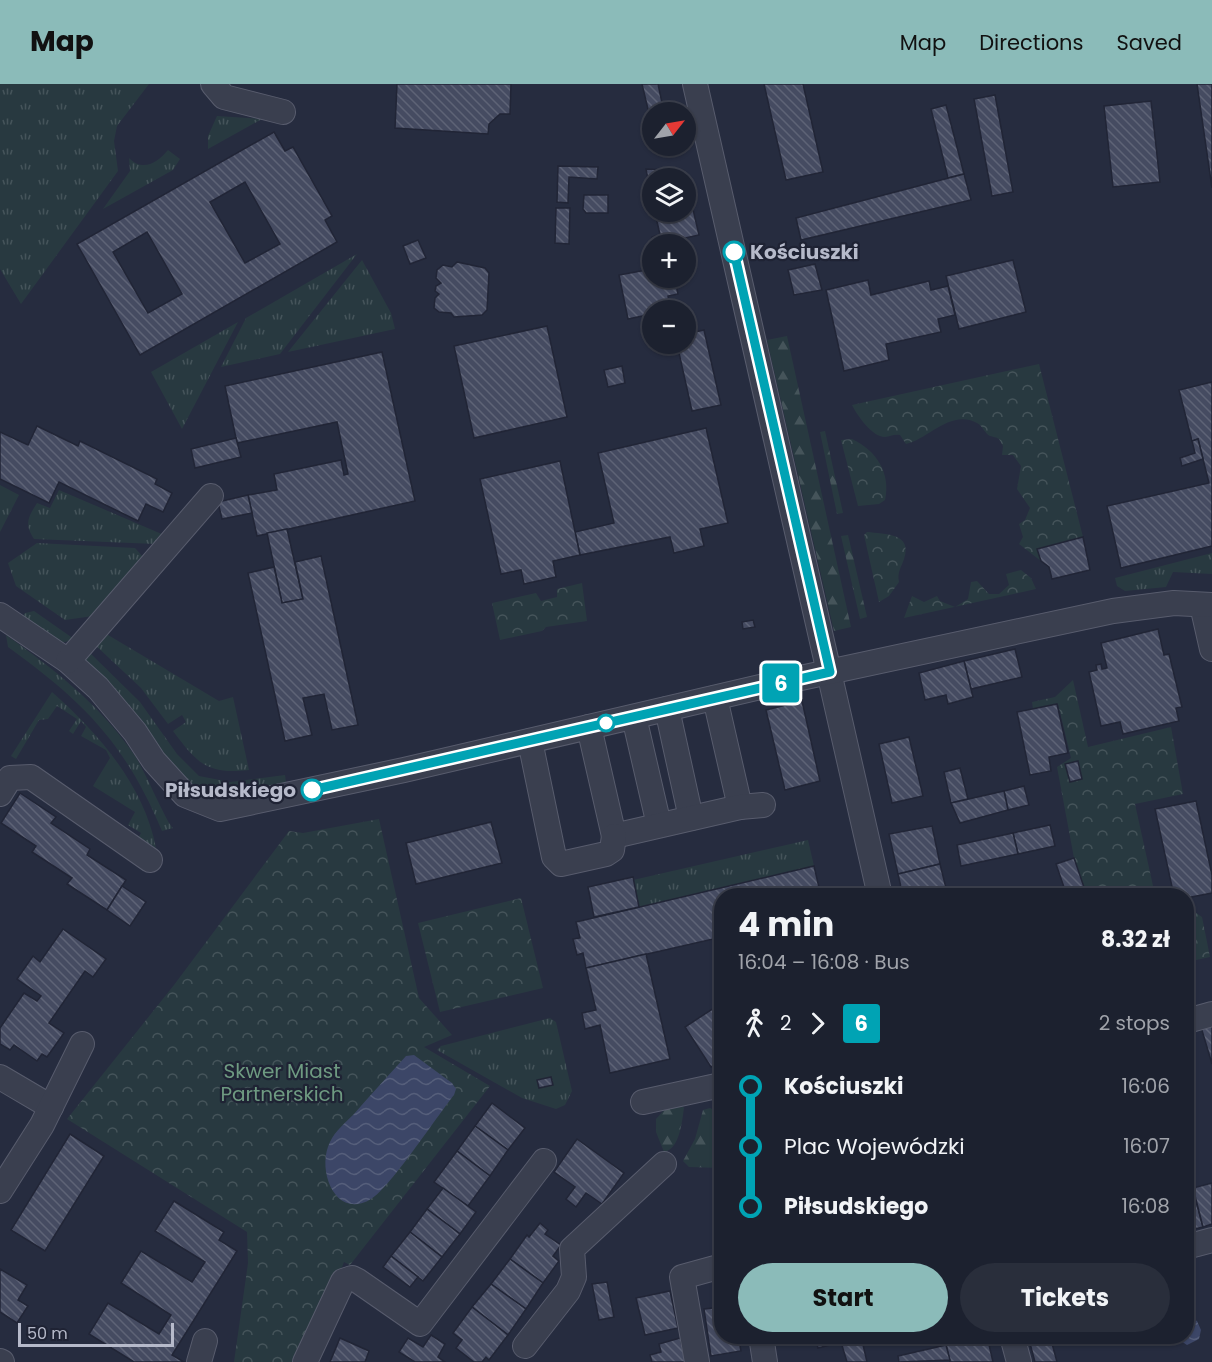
<!DOCTYPE html>
<meta charset="utf-8">
<style>
body{margin:0;font-family:Poppins,sans-serif;background:#292e3b;color:#f1f3f6;height:100vh;display:flex;flex-direction:column;font-size:22px;white-space:nowrap}
*{box-sizing:border-box;margin:0}
p{font-size:20px;color:#a0a3aa}
.icon{flex:none;width:33px;height:33px;fill:none;stroke:currentColor;stroke-width:2;stroke-linecap:round;stroke-linejoin:round}
.map{position:relative;flex:1;overflow:hidden}
.details{position:absolute;left:714px;top:804px;width:480px;height:456px;display:flex;flex-direction:column;background:#1c212f;border-radius:24px;box-shadow:0 2px 4px #0004,0 0 0 2px #3a3e4b}
.details>*{flex:none}
.badge{padding:0 12px;border-radius:4px;font-size:21px;line-height:39px}
.needle{width:39px;rotate:59deg}
.buttons{position:absolute;left:642px;top:18px;display:grid;gap:12px}
.buttons a{display:grid;place-items:center;width:54px;height:54px;border-radius:50%;background:#1c212f;box-shadow:0 2px 4px #0004,0 0 0 2px #3a3e4b;font-size:30px}
.scale{position:absolute;left:18px;bottom:15px;width:156px;box-sizing:border-box;padding-left:6px;border:3px solid #b6baca;border-top:0;font-size:16px;line-height:21px;white-space:nowrap;color:#b6baca;-webkit-text-stroke:4px #1f2334;paint-order:stroke}
.map>.badge{position:absolute;translate:-50% -50%;box-shadow:0 0 0 3px #fff}
.legs{display:flex;align-items:center;gap:9px;height:66px;padding:0 24px;font-size:20px}
.legs p{margin-inline-start:auto}
.head{display:flex;align-items:center;justify-content:space-between;height:102px;padding:0 24px}
h1{font-size:33px;font-weight:700;line-height:45px}
.cta{display:flex;gap:12px;margin-top:auto;padding:12px 24px}
.cta a{flex:1;height:69px;border-radius:36px;background:#8bbbb9;color:#111;font-size:24px;font-weight:700;line-height:69px;text-align:center}
.cta a+a{background:#292e3b;color:#f1f3f6}
ul{padding:0 24px;list-style:none}
li{display:flex;align-items:center;gap:21px;height:60px;font-size:22px}
li i{display:grid;place-items:center;width:9px;height:100%;margin:0 8px;background:currentColor}
li i::after{content:'';width:15px;height:15px;margin:-8px;border:4px solid;border-radius:50%;background:#1c212f}
li p{margin-inline-start:auto}
li:first-child i{background:linear-gradient(#0000 50%,currentColor 0)}
li:last-child i{background:linear-gradient(currentColor 50%,#0000 0)}
header{display:flex;align-items:center;gap:36px;box-sizing:border-box;height:84px;padding:0 30px;background:#8bbbb9;color:#111}
header strong{font-size:28px}
nav{display:flex;gap:33px;margin-inline-start:auto;font-size:21px}
.map>svg:first-child{display:block}
.grass{fill:url(#grass-tufts)}
.forest{fill:url(#forest-firs)}
.park{fill:url(#park-crowns)}
.water{fill:url(#water-waves)}
.building{fill:url(#building-back-hatch);stroke:#212536;stroke-width:1.5;fill-rule:evenodd}
.lines{fill:none;stroke-linecap:round;stroke-linejoin:round}
.minor-casing{stroke:#585c6d;stroke-width:26}
.minor{stroke:#3a3f4f;stroke-width:24}
.line-1-casing{stroke:#fff;stroke-width:14}
.line-1{stroke:#00a3b4;stroke-width:9}
.stop-1-dot{fill:#fff;stroke:#00a3b4;stroke-width:3}
.labels{text-anchor:middle;dominant-baseline:central;stroke-width:4.5;stroke-linejoin:round;paint-order:stroke}
.stop-label{font-size:20px;font-weight:bold;fill:#b6baca;stroke:#1f2334;text-anchor:start}
.park-label{font-size:20px;fill:#6e9a81;stroke:#1f2334}
</style>
<header>
<strong>Map</strong>
<nav><a>Map</a><a>Directions</a><a>Saved</a></nav>
</header>
<div class="map">
<svg width="1212" height="1278" viewBox="0 0 1212 1278">
<defs>
<pattern id="grass-tufts" width="24" height="20" patternUnits="userSpaceOnUse" patternTransform="scale(1.5)"><rect width="24" height="20" fill="#283940"/><path d="M3 7l-1-3M5 7V3M7 7l1-3M15 17l-1-3M17 17v-4M19 17l1-3" fill="none" stroke="#45545a"/></pattern>
<pattern id="forest-firs" width="22" height="20" patternUnits="userSpaceOnUse" patternTransform="scale(1.5)"><rect width="22" height="20" fill="#283940"/><path d="M5 1l3.5 6h-7zM16 11l3.5 6h-7z" fill="#45545a"/></pattern>
<pattern id="park-crowns" width="20" height="18" patternUnits="userSpaceOnUse" patternTransform="scale(1.5)"><rect width="20" height="18" fill="#283940"/><path d="M2 6a3 3 0 1 1 6 0M12 15a3 3 0 1 1 6 0" fill="none" stroke="#45545a"/></pattern>
<pattern id="water-waves" width="16" height="10" patternUnits="userSpaceOnUse" patternTransform="scale(1.5)"><rect width="16" height="10" fill="#3c4667"/><path d="M0 5q4-4 8 0t8 0" fill="none" stroke="#565f7b"/></pattern>
<pattern id="building-back-hatch" width="6" height="6" patternUnits="userSpaceOnUse" patternTransform="scale(1.5)"><rect width="6" height="6" fill="#454b61"/><path d="M-1 5l2 2M0 0l6 6M5-1l2 2" fill="none" stroke="#5e6376"/></pattern>
</defs>
<rect width="100%" height="100%" fill="#262c3f"/>
<!-- grass -->
<g class="grass">
<polygon points="0,0 149,0 117,42 114,57 118,87 21,220 0,185"/>
<polygon points="217,32 262,35 208,65 208,52"/>
<path d="M 168,66 L 180,75 L 173,86 L 103,125 L 130,87 L 129,74 C 143,88 157,79 168,66 Z"/>
<polygon points="357,170 280,270 221,283 246,234"/>
<polygon points="362,176 391,229 395,245 288,268"/>
<polygon points="238,238 182,345 151,288"/>
<polygon points="0,401 19,411 0,448"/>
<path d="M 59,406 L 164,451 L 156,460 L 34,455 C 24,440 28,433 37,419 L 50,424 Z"/>
<polygon points="37,459 135,464 144,474 93,532 65,536 16,502 8,479"/>
<polygon points="1212,469 1212,490 1173,488 1166,503 1125,507 1117,502 1115,494"/>
<polygon points="34,527 74,555 59,560 22,533 25,529"/>
<path d="M 103,548 L 219,617 L 233,613 L 249,686 C 207,691 197,679 173,647 L 186,638 L 182,631 L 168,640 L 141,604 L 93,559 Z"/>
<path d="M 6,551 C 55,586 98,619 133,669 C 143,682 167,740 173,744 L 162,747 C 125,659 84,618 8,563 Z"/>
<path d="M 87,566 L 140,618 L 177,670 L 199,692 L 230,698 L 285,691 L 286,698 C 259,704 227,716 200,705 C 169,693 154,653 135,629 C 121,611 102,596 86,580 Z"/>
<path d="M 52,608 C 98,649 144,701 156,764 L 138,754 L 141,749 L 128,741 L 135,728 L 93,702 L 110,674 L 106,666 L 81,652 L 86,643 L 81,637 L 73,650 L 69,647 L 77,635 L 57,622 L 48,635 L 39,636 L 16,675 L 11,672 Z"/>
<polygon points="808,756 814,782 639,823 633,796"/>
<polygon points="550,934 556,938 572,1007 565,1021 556,1025 522,1014 437,966 441,962"/>
</g>
<!-- forest -->
<g class="forest">
<polygon points="787,252 851,543 834,547 767,256"/>
<polygon points="825,347 843,429 837,430 820,348"/>
<polygon points="848,451 867,533 860,535 841,452"/>
<path d="M 680,1019 L 684,1024 C 682,1037 680,1065 664,1068 L 656,1048 L 656,1035 L 666,1024 Z"/>
<polygon points="710,1024 716,1027 721,1084 689,1083 683,1077 695,1055 703,1026"/>
</g>
<!-- park -->
<g class="park">
<path d="M 1039,280 L 1083,453 L 1037,466 L 1041,477 L 1019,460 L 1023,453 L 1019,440 L 1025,436 L 1030,424 L 1017,405 L 1021,382 L 1013,371 L 1002,371 L 1003,362 L 999,355 C 996,353 993,353 990,352 C 985,350 983,342 977,339 C 950,325 929,355 906,360 L 900,351 C 893,350 890,353 885,353 C 872,353 857,331 852,321 Z"/>
<path d="M 852,355 C 876,366 891,389 885,416 L 879,420 L 858,422 L 841,356 Z"/>
<path d="M 867,448 C 885,450 913,449 904,475 C 901,484 897,488 899,498 L 889,512 L 879,518 L 864,451 Z"/>
<polygon points="1021,486 1031,494 1036,505 904,534 912,512 924,518 937,512 940,517 955,523 968,515 971,498 977,497 989,510 999,510 1009,501 1006,490"/>
<polygon points="582,499 587,537 546,543 542,547 500,556 492,519 536,509 541,517 557,513 557,505"/>
<polygon points="1073,596 1088,663 1171,643 1183,710 1135,720 1155,811 1087,811 1074,774 1057,683 1071,674 1058,620 1033,625 1032,618 1055,613"/>
<polygon points="379,735 419,914 452,951 424,963 490,1002 350,1181 344,1178 305,1278 234,1278 248,1179 247,1148 67,1035 174,901 289,747 303,749"/>
<polygon points="521,814 543,904 440,928 418,839"/>
<polygon points="1186,822 1202,833 1210,873 1187,878"/>
</g>
<!-- water -->
<g class="water">
<path d="M 414,971 L 452,999 L 456,1005 L 454,1011 C 437,1032 390,1104 371,1115 C 335,1137 316,1085 330,1058 C 335,1047 346,1038 354,1030 C 371,1010 389,991 406,972 Z"/>
<polygon points="1187,1232 1197,1237 1201,1246 1199,1255 1187,1261 1175,1253 1186,1252"/>
</g>
<!-- building -->
<g class="building">
<polygon points="397,0 511,0 510,30 500,30 489,40 488,50 395,44"/>
<polygon points="642,0 658,0 664,28 652,28 652,42"/>
<polygon points="764,0 803,0 823,88 786,96"/>
<polygon points="1197,0 1212,0 1212,104"/>
<polygon points="995,11 1013,108 992,112 974,15"/>
<polygon points="1151,17 1160,98 1113,103 1104,22"/>
<polygon points="946,21 964,90 948,94 931,25"/>
<path d="M 274,48 L 285,67 L 293,63 L 332,132 L 325,136 L 337,158 L 140,271 L 77,160 ZM 245,98 L 280,160 L 245,179 L 210,118 ZM 147,148 L 182,210 L 148,229 L 113,168 Z"/>
<polygon points="558,82 598,83 597,95 569,93 568,119 557,118"/>
<path d="M 646,85 L 684,87 L 699,151 L 662,159 L 655,129 L 650,120 L 652,117 ZM 652,94 L 686,94 L 686,128 L 652,128 Z"/>
<polygon points="964,90 971,116 801,156 796,134"/>
<polygon points="584,111 608,111 608,129 586,129 583,125"/>
<polygon points="556,124 570,124 569,160 555,159"/>
<polygon points="660,151 662,159 653,160 652,153"/>
<polygon points="418,156 426,174 410,180 403,162"/>
<polygon points="1013,176 1026,228 959,245 946,192"/>
<polygon points="457,178 485,184 489,189 487,226 482,231 454,233 451,229 439,228 434,224 435,214 439,210 435,207 436,202 441,199 436,194 437,186 443,181 452,183"/>
<polygon points="815,180 822,206 794,211 788,186"/>
<polygon points="652,185 652,194 665,194 665,198 675,196 678,210 668,212 671,226 652,226 652,230 628,235 619,191"/>
<polygon points="868,196 871,211 929,197 931,206 948,202 955,231 938,235 941,248 886,260 889,276 844,287 826,206"/>
<polygon points="547,242 567,333 474,354 454,262"/>
<polygon points="704,246 721,321 692,327 677,260 686,260 686,250"/>
<polygon points="382,268 415,417 257,452 248,411 277,406 274,390 341,376 344,391 348,390 337,338 237,359 225,302"/>
<polygon points="622,282 625,299 608,303 604,286"/>
<polygon points="1212,298 1212,462 1121,484 1107,422 1209,399 1198,355 1192,357 1179,306"/>
<polygon points="37,342 78,362 80,357 157,395 155,400 172,409 163,428 146,420 138,437 59,398 49,419 0,395 0,348 28,361"/>
<polygon points="706,344 728,439 700,445 704,462 674,469 670,453 580,471 575,448 614,439 598,369"/>
<polygon points="236,354 241,373 195,384 191,365"/>
<polygon points="1198,355 1203,375 1182,382 1180,374 1195,369 1192,357"/>
<polygon points="560,377 580,471 553,477 556,493 524,500 521,486 501,490 480,395"/>
<polygon points="248,411 252,429 222,435 218,418"/>
<polygon points="287,445 303,515 282,519 267,449"/>
<polygon points="1083,453 1090,486 1052,495 1049,483 1041,477 1037,465"/>
<polygon points="321,472 358,641 332,646 324,610 303,614 312,651 285,657 248,489 274,483 282,519 303,515 295,478"/>
<polygon points="753,536 755,543 743,545 742,538"/>
<polygon points="1158,545 1164,571 1169,570 1182,623 1176,624 1179,637 1123,650 1120,638 1101,642 1089,588 1097,586 1096,581 1101,580 1102,585 1107,584 1101,559"/>
<polygon points="1015,565 1022,593 971,605 964,577"/>
<polygon points="964,577 973,613 948,620 946,611 925,616 919,589"/>
<polygon points="802,617 820,697 785,706 766,626"/>
<polygon points="1057,620 1068,669 1049,673 1051,687 1030,691 1017,628"/>
<polygon points="909,653 923,712 892,719 879,660"/>
<polygon points="1078,677 1082,695 1070,698 1065,680"/>
<polygon points="960,684 968,715 951,719 944,688"/>
<polygon points="1024,702 1029,721 1008,726 1004,707"/>
<polygon points="1004,707 1008,726 960,739 951,719"/>
<polygon points="20,709 56,733 51,739 90,765 87,771 126,796 107,826 67,800 72,794 32,768 36,762 1,739"/>
<polygon points="1196,717 1212,791 1212,809 1186,814 1186,812 1174,812 1155,725"/>
<polygon points="491,738 502,779 416,800 406,759"/>
<polygon points="1050,741 1055,762 1018,770 1013,749"/>
<polygon points="932,742 940,780 898,790 889,750"/>
<polygon points="1013,749 1018,770 961,782 957,761"/>
<polygon points="1074,774 1087,812 1067,812 1056,780"/>
<polygon points="940,780 948,812 903,812 898,790"/>
<polygon points="814,782 821,812 722,812 722,853 586,884 583,869 577,871 573,855 580,854 576,838"/>
<polygon points="633,793 639,823 594,833 588,803"/>
<polygon points="122,802 146,818 130,842 107,826"/>
<polygon points="63,845 106,875 93,893 85,887 49,939 64,949 47,973 42,970 37,977 14,961 10,966 0,960 0,944 24,909 37,917 41,912 17,895 33,872 40,878"/>
<polygon points="646,870 670,975 610,989 600,941 585,945 582,929 596,926 586,884"/>
<polygon points="717,922 722,928 722,976 711,983 685,943"/>
<polygon points="1211,940 1212,944 1212,980 1201,943"/>
<polygon points="551,993 553,1001 539,1004 537,996"/>
<polygon points="492,1019 525,1044 508,1066 475,1042"/>
<polygon points="475,1042 508,1066 490,1092 457,1067"/>
<polygon points="70,1050 104,1072 45,1167 11,1146"/>
<polygon points="577,1055 624,1089 602,1120 586,1109 576,1123 566,1115 575,1103 554,1088"/>
<polygon points="457,1067 490,1092 468,1122 434,1098"/>
<polygon points="1186,1080 1203,1143 1186,1147"/>
<polygon points="1212,1099 1212,1140 1203,1143 1193,1104"/>
<polygon points="443,1104 476,1128 460,1150 427,1125"/>
<polygon points="174,1117 224,1148 219,1156 237,1167 172,1271 184,1278 134,1278 89,1250 108,1219 159,1250 171,1231 121,1199 141,1167 192,1198 205,1178 155,1147"/>
<polygon points="427,1125 460,1150 442,1173 410,1148"/>
<polygon points="540,1139 548,1146 545,1150 561,1161 553,1172 559,1177 543,1199 510,1175 527,1151 529,1153"/>
<polygon points="410,1148 442,1173 423,1197 391,1172"/>
<polygon points="391,1172 418,1193 410,1203 383,1183"/>
<polygon points="510,1175 543,1199 526,1225 491,1200"/>
<polygon points="0,1185 27,1201 18,1216 28,1222 17,1239 0,1228"/>
<polygon points="607,1198 614,1233 599,1236 592,1200"/>
<polygon points="491,1200 526,1225 508,1251 472,1223"/>
<polygon points="670,1207 678,1244 645,1251 636,1214"/>
<polygon points="472,1223 508,1251 489,1276 486,1273 482,1278 474,1278 456,1264 462,1256 453,1249"/>
<polygon points="722,1223 722,1252 738,1252 741,1267 711,1272 704,1225"/>
<polygon points="431,1251 445,1260 438,1273 445,1278 415,1278 399,1268 408,1254 423,1263"/>
<polygon points="815,1252 861,1252 867,1278 847,1278 841,1258 818,1264"/>
<polygon points="893,1252 907,1252 908,1255 894,1258"/>
<polygon points="944,1252 982,1252 946,1261"/>
<polygon points="987,1252 993,1278 950,1278 946,1261"/>
<polygon points="1028,1252 1050,1252 1057,1278 1035,1278"/>
<polygon points="340,1254 369,1267 365,1278 330,1278"/>
<polygon points="680,1254 686,1278 652,1278 650,1271 661,1268 659,1260"/>
<polygon points="946,1261 950,1276 899,1278 898,1272"/>
</g>
<g class="lines">
<!-- minor casing -->
<g class="minor-casing">
<g id="minor">
<polyline points="213,0 224,13 283,28"/>
<polyline points="695,0 880,812"/>
<polyline points="1202,521 1212,565"/>
<polyline points="0,531 68,577 98,604 135,648 154,677 185,711 220,725 404,686 782,598 1113,527 1174,519 1212,521"/>
<polyline points="68,577 211,412"/>
<polyline points="715,614 740,723"/>
<polyline points="667,625 691,734"/>
<polyline points="634,633 659,741"/>
<polyline points="589,643 614,752 740,723 763,721"/>
<polyline points="530,657 554,773 561,780 606,770 612,766 614,752"/>
<polyline points="0,710 10,694 31,693 150,776"/>
<polyline points="1187,937 1212,930"/>
<polyline points="0,993 51,1023"/>
<polyline points="643,1018 721,1001"/>
<polyline points="0,1107 42,1041 82,960"/>
<polyline points="1186,1163 1212,1156"/>
<polyline points="761,1252 765,1278"/>
<polyline points="1012,1252 1019,1278"/>
<polyline points="525,1262 568,1207 574,1193 572,1165 664,1080"/>
<polyline points="0,1277 2,1278"/>
<polyline points="199,1278 205,1257"/>
<polyline points="305,1278 343,1197 352,1194 358,1197 420,1240 544,1077"/>
<polyline points="697,1278 682,1193 722,1182"/>
</g>
</g>
<!-- minor -->
<use href="#minor" class="minor"/>
</g>
<g class="lines">
<!-- line-1 casing -->
<g class="line-1-casing">
<polyline id="line-1" points="312,706 830,588 734,168"/>
</g>
<!-- line-1 -->
<use href="#line-1" class="line-1"/>
</g>
<!-- markers -->
<g class="stop-1-dot">
<circle cx="734" cy="168" r="10"/>
<circle cx="606" cy="639" r="8"/>
<circle cx="312" cy="706" r="10"/>
</g>
<g class="labels">
<!-- stop labels -->
<g class="stop-label">
<text x="750" y="168">Kościuszki</text>
<text x="296" y="706" text-anchor="end">Piłsudskiego</text>
</g>
<!-- park labels -->
<g class="park-label">
<text x="282" y="987">Skwer Miast<tspan x="282" dy="23">Partnerskich</tspan></text>
</g>
</g>
</svg>
<div class="buttons">
<a><svg class="needle" viewBox="-14 -14 28 28"><path d="M0-13l5 13h-10z" fill="#e53935"/><path d="M0 13l5-13h-10z" fill="#a0a3aa"/></svg></a>
<a><svg class="icon" aria-label="layers" viewBox="0 0 24 24"><path d="M12 4l9 5-9 5-9-5zM3 14l9 5 9-5"/></svg></a>
<a>+</a>
<a>−</a>
</div>
<div class="scale">50 m</div>
<b class="badge" style="left:781px;top:599px;background:#00a3b4;color:#fff">6</b>
<section class="details">
<div class="head"><div><h1>4 min</h1><p>16:04 – 16:08 · Bus</p></div><b>8.32 zł</b></div>
<div class="legs"><svg class="icon" aria-label="walk" viewBox="0 0 24 24"><circle cx="13" cy="4" r="2"/><path d="M13 8l-2 6 4 7M11 14l-3 7M7 12l3-4h3l4 4"/></svg>2<svg class="icon" aria-label="forward" viewBox="0 0 24 24"><path d="M9 5l7 7-7 7"/></svg><b class="badge" style="background:#00a3b4;color:#fff">6</b><p>2 stops</p></div>
<ul>
<li><i style="color:#00a3b4"></i><b>Kościuszki</b><p>16:06</p></li>
<li><i style="color:#00a3b4"></i><span>Plac Wojewódzki</span><p>16:07</p></li>
<li><i style="color:#00a3b4"></i><b>Piłsudskiego</b><p>16:08</p></li>
</ul>
<div class="cta"><a>Start</a><a>Tickets</a></div>
</section>
</div>
